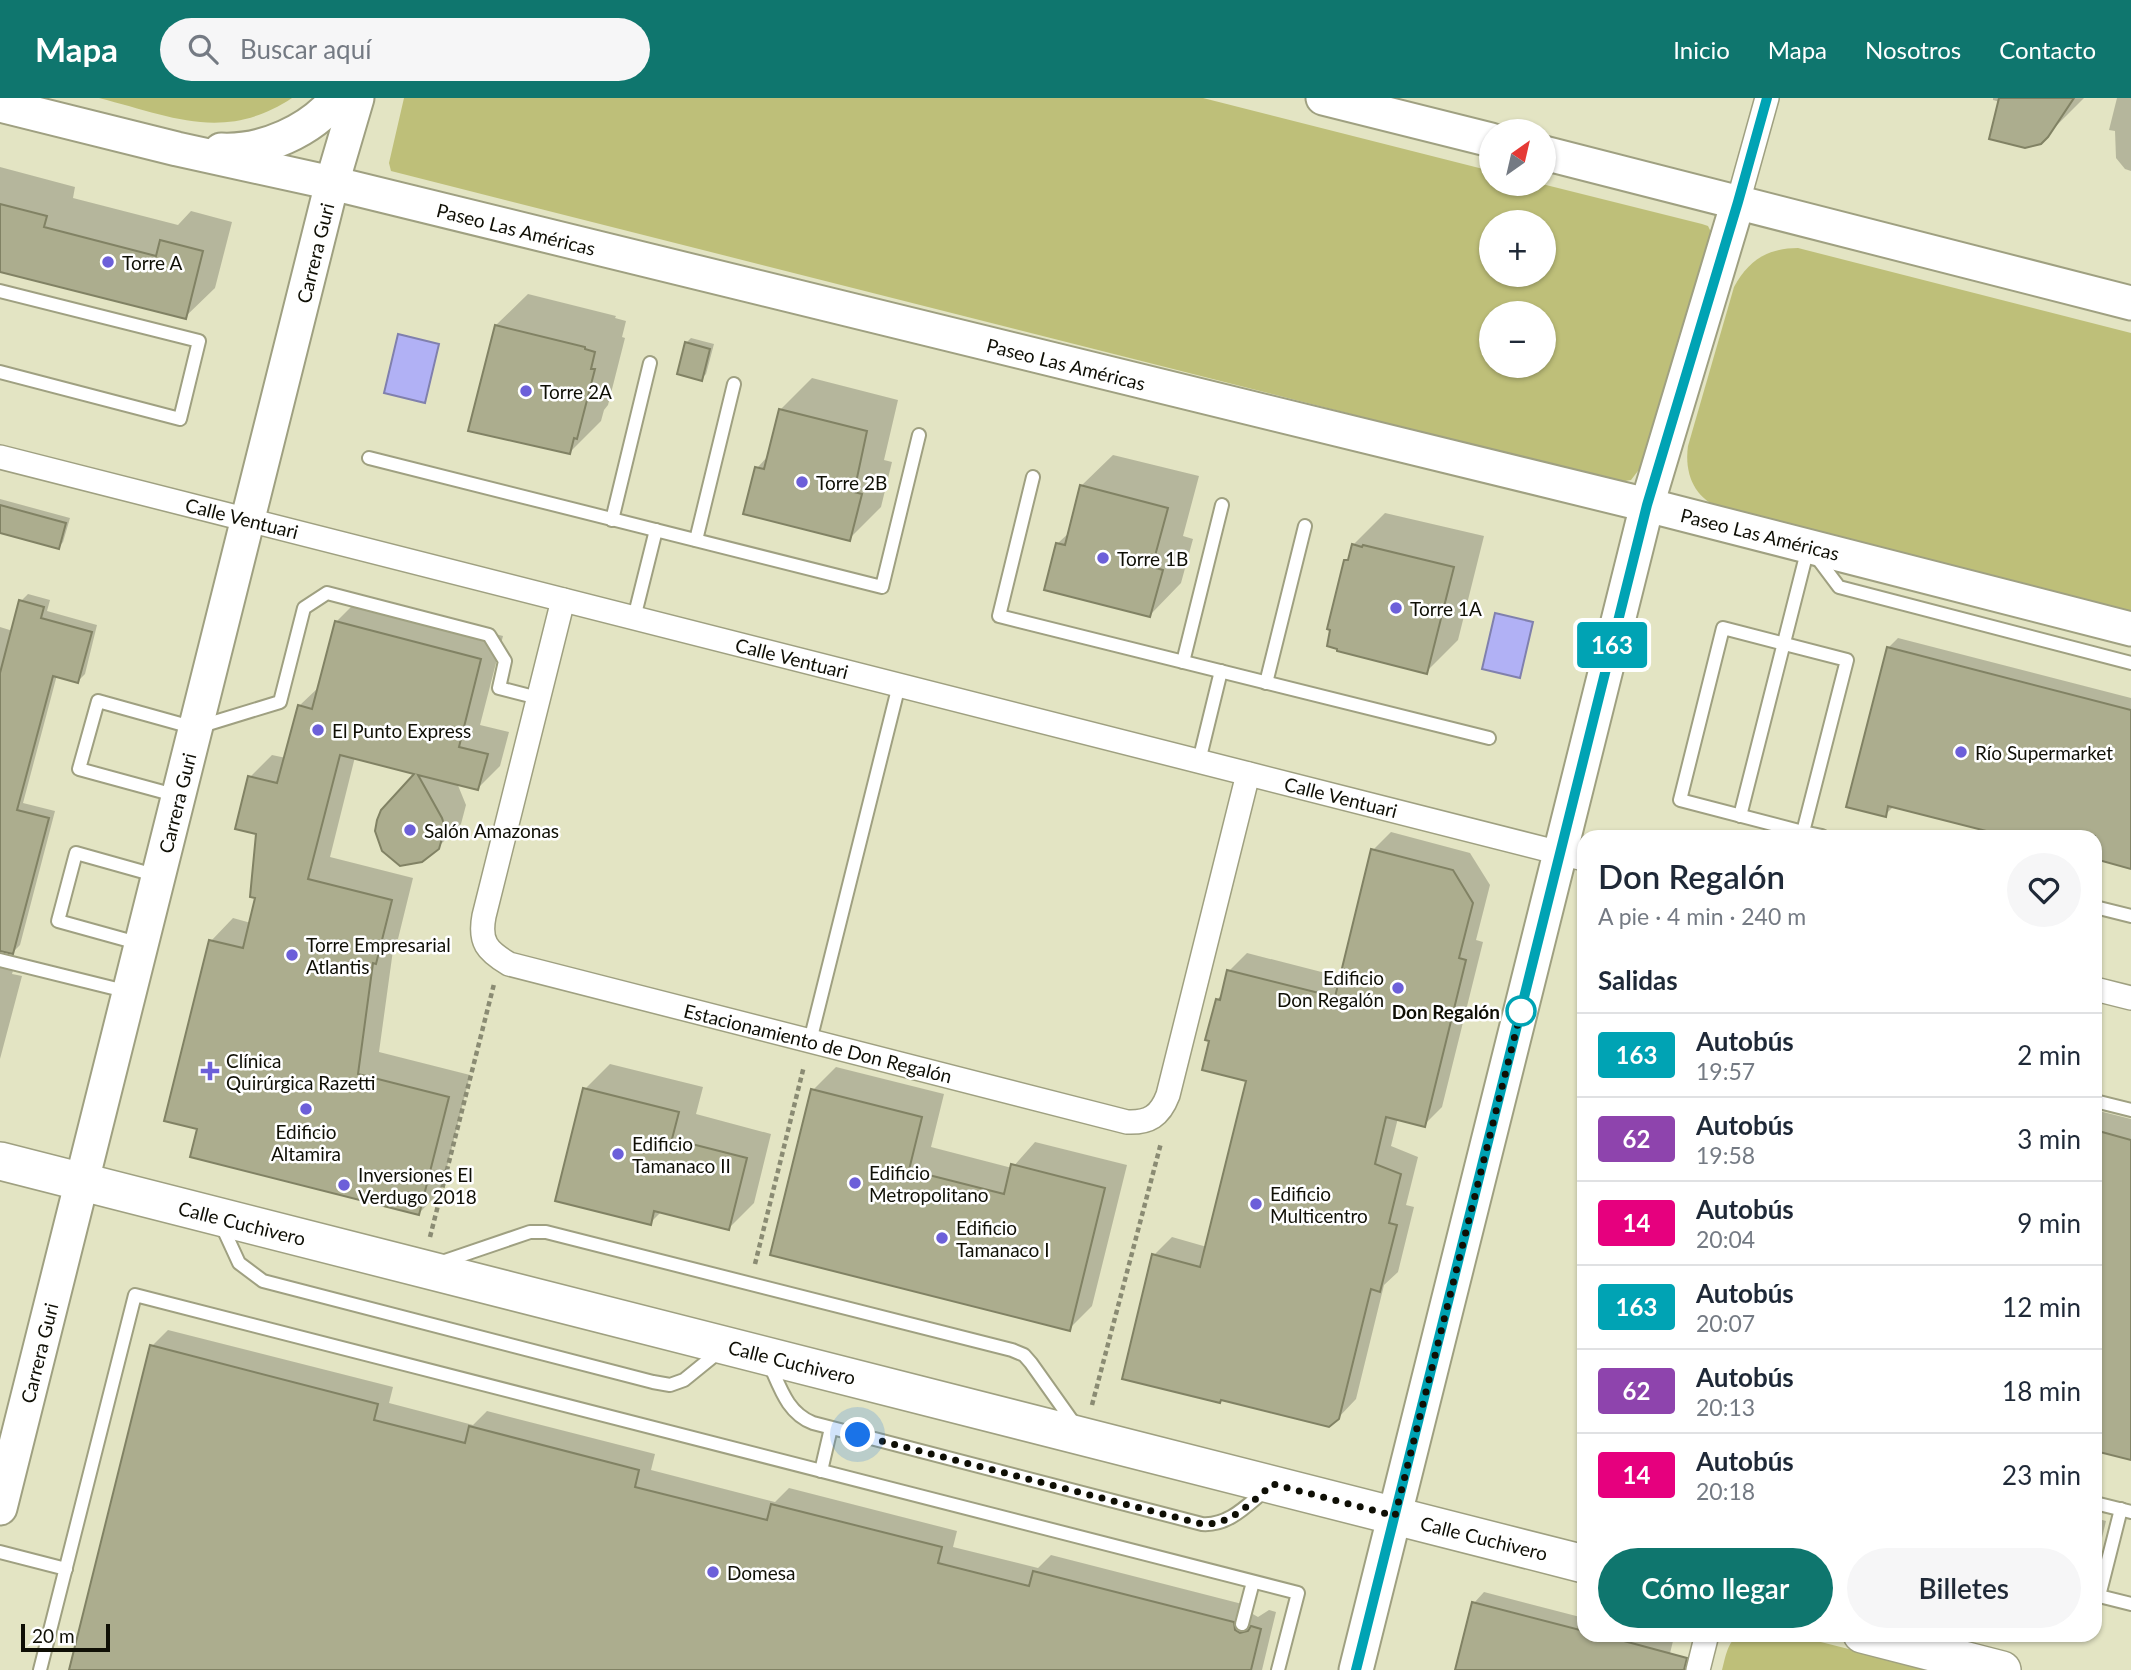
<!DOCTYPE html>
<html lang="es">
<meta charset="utf-8">
<style>
body{margin:0;font-family:Lato,sans-serif;background:#f6f6f7;color:#1f2937;height:100vh;display:flex;flex-direction:column;font-size:26px;white-space:nowrap}
*{box-sizing:border-box;margin:0}
p{font-size:23px;color:#747a83}
.icon{flex:none;width:38px;height:38px;fill:none;stroke:currentColor;stroke-width:2;stroke-linecap:round;stroke-linejoin:round}
.map{position:relative;flex:1;overflow:hidden}
.side{position:absolute;left:1577px;top:732px;width:525px;height:812px;display:flex;flex-direction:column;background:#fff;border-radius:21px;box-shadow:0 2px 5px #0004}
.side>*{flex:none}
.badge{padding:0 14px;border-radius:5px;font-size:24px;line-height:46px}
.needle{width:46px;rotate:34deg}
.controls{position:absolute;left:1479px;top:21px;display:grid;gap:14px}
.controls a{display:grid;place-items:center;width:77px;height:77px;border-radius:50%;background:#fff;box-shadow:0 2px 5px #0004;font-size:35px}
.scale{position:absolute;left:21px;bottom:18px;width:89px;box-sizing:border-box;padding-left:7px;border:4px solid #0f0f05;border-top:0;font-size:19px;line-height:24px;white-space:nowrap;color:#0f0f05;-webkit-text-stroke:5px #fff;paint-order:stroke}
.you{position:absolute;width:35px;height:35px;margin:-18px;border:5px solid #fff;border-radius:50%;background:#1a73e8;box-shadow:0 0 0 10px #1a73e833}
.map>.badge{position:absolute;translate:-50% -50%;box-shadow:0 0 0 4px #fff}
h2{padding:0 21px;font-size:26px;line-height:63px}
.round{display:grid;place-items:center;flex:none;width:74px;height:74px;border-radius:37px;background:#f6f6f7}
.summary{display:flex;align-items:center;justify-content:space-between;height:119px;padding:0 21px}
h1{font-size:33px;font-weight:600;line-height:52px}
.cta{display:flex;gap:14px;margin-top:auto;padding:14px 21px}
.cta a{flex:1;height:80px;border-radius:42px;background:#0f766e;color:#fff;font-size:28px;font-weight:600;line-height:80px;text-align:center}
.cta a+a{background:#f6f6f7;color:#1f2937}
ul{padding:0;list-style:none}
li{display:flex;align-items:center;gap:21px;height:84px;padding:0 21px;border-top:2px solid #e0e1e3}
li div{flex:1}
li b{display:block;font-size:26px}
li em{font-style:normal}
li .badge{min-width:77px;font-weight:700;text-align:center}
header{display:flex;align-items:center;gap:42px;box-sizing:border-box;height:98px;padding:0 35px;background:#0f766e;color:#fff}
header strong{font-size:33px}
nav{display:flex;gap:38px;margin-inline-start:auto;font-size:24px}
.search{width:490px;height:63px;background:#f6f6f7;display:flex;align-items:center;gap:18px;box-sizing:border-box;padding:0 24px;border-radius:38px;color:#747a83;font-size:26px}
.map>svg:first-child{display:block}
.green{fill:#bebf79;fill-rule:evenodd}
.water{fill:#b1b1f5;stroke:#8080ad;stroke-width:2}
.shadow{fill:#0003}
.building{fill:#acad8e;stroke:#818264;stroke-width:2}
.lines{fill:none;stroke-linecap:round;stroke-linejoin:round}
.lane-casing{stroke:#9fa081;stroke-width:16}
.street-casing{stroke:#9fa081;stroke-width:26}
.secondary-casing{stroke:#9fa081;stroke-width:37}
.primary-casing{stroke:#9fa081;stroke-width:40}
.path{stroke:#8a8b73;stroke-width:4.5;stroke-dasharray:5 3.5;stroke-linecap:butt}
.lane{stroke:#fff;stroke-width:12}
.street{stroke:#fff;stroke-width:23}
.secondary{stroke:#fff;stroke-width:33}
.primary{stroke:#fff;stroke-width:37}
.line-casing{stroke:#fff;stroke-width:16}
.line{stroke:#00a3b4;stroke-width:10}
.walk{stroke:#0f0f05;stroke-width:7;stroke-dasharray:0 12.6}
.poi-dot{fill:#6c5fd9;stroke:#fff;stroke-width:2.5}
.stop-dot{fill:#fff;stroke:#00a3b4;stroke-width:3.5}
.labels{text-anchor:middle;dominant-baseline:central;stroke-width:5;stroke-linejoin:round;paint-order:stroke}
.street-label{font-size:19px;fill:#0f0f05;stroke:#fff}
.poi-label{font-size:19px;fill:#0f0f05;stroke:#fff;text-anchor:start}
.stop-label{font-size:19px;font-weight:bold;fill:#0f0f05;stroke:#fff;text-anchor:end}
</style>
<header>
<strong>Mapa</strong>
<div class="search"><svg class="icon" aria-label="search" viewBox="0 0 24 24"><circle cx="10" cy="10" r="6"/><path d="M15 15l6 6"/></svg>Buscar aquí</div>
<nav><a>Inicio</a><a>Mapa</a><a>Nosotros</a><a>Contacto</a></nav>
</header>
<div class="map">
<svg width="2131" height="1572" viewBox="0 0 2131 1572">
<rect width="100%" height="100%" fill="#e3e4c3"/>
<!-- green -->
<g class="green">
<path d="M 99,0 L 292,0 C 224,45 170,18 99,0 Z"/>
<path d="M 404,0 L 1203,0 L 1491,73 L 1491,86 L 1542,86 L 1702,126 L 1708,128 L 1711,134 L 1641,369 L 1631,382 L 1619,384 L 391,73 L 389,65 ZM 1491,124 L 1544,124 L 1544,177 L 1491,177 ZM 1491,215 L 1544,215 L 1544,268 L 1491,268 Z"/>
<path d="M 1798,150 L 2131,235 L 2131,513 L 1722,410 C 1695,402 1684,376 1688,348 L 1734,189 C 1748,163 1767,150 1798,150 Z"/>
<path d="M 1740,1536 L 1793,1537 L 1932,1572 L 1722,1572 C 1726,1558 1727,1544 1740,1536 Z"/>
</g>
<!-- water -->
<g class="water">
<polygon points="398,236 439,246 425,305 384,295"/>
<polygon points="1495,515 1533,524 1520,580 1482,571"/>
</g>
<!-- shadow -->
<g class="shadow">
<polygon points="1993,0 2084,0 2040,44 2000,4 1993,2"/>
<polygon points="2117,0 2131,0 2131,73 2125,71 2116,60 2115,33 2109,32"/>
<polygon points="0,69 75,89 73,100 178,127 191,113 232,124 215,190 185,219 0,172"/>
<polygon points="528,196 616,218 615,220 626,223 622,239 625,240 608,307 604,312 601,323 570,354 496,227"/>
<polygon points="691,240 714,246 706,276 701,281 686,245"/>
<polygon points="812,280 898,302 884,362 892,364 881,409 849,441 757,370 769,357 780,312"/>
<polygon points="1113,357 1199,378 1183,438 1193,441 1181,485 1150,517 1057,446 1071,433 1081,388"/>
<polygon points="0,401 70,420 63,444 59,449 0,434"/>
<polygon points="1385,415 1484,438 1458,542 1426,574 1346,463 1351,458 1353,447"/>
<polygon points="28,496 50,502 47,513 97,527 85,576 78,583 57,577 23,705 55,713 20,847 13,854 0,852 0,529 13,533 21,503"/>
<polygon points="359,501 503,538 480,627 509,634 500,668 478,690 457,685 466,707 461,726 430,757 417,675 355,659 330,759 413,780 398,841 394,845 379,954 470,977 441,1093 419,1115 199,1030 211,843 233,820 251,825 258,799 257,735 250,679 272,657 286,660 299,608 320,588 336,524"/>
<polygon points="1898,540 2131,600 2131,769 2095,760 2095,738 2013,738 1894,708 1885,717 1888,550"/>
<polygon points="1391,734 1470,755 1490,787 1476,842 1483,844 1442,1009 1424,1027 1398,1020 1391,1048 1418,1059 1406,1107 1414,1109 1398,1174 1384,1187 1356,1301 1338,1320 1154,1157 1172,1139 1207,1149 1248,982 1217,902 1223,895 1229,873 1247,855 1341,879 1373,752"/>
<polygon points="0,859 15,866 12,876 22,878 0,961"/>
<polygon points="610,966 703,989 696,1016 771,1036 754,1105 729,1130 662,1113 650,1125 585,991"/>
<polygon points="836,969 944,996 931,1049 1012,1070 1035,1044 1127,1067 1092,1208 1069,1231 813,992"/>
<polygon points="2095,1012 2131,1021 2131,1360 2095,1351"/>
<polygon points="168,1232 393,1289 389,1305 473,1327 487,1313 655,1356 651,1372 775,1404 789,1390 957,1433 953,1449 1038,1470 1051,1457 1250,1508 1251,1515 1258,1519 1269,1512 1276,1514 1262,1572 70,1572 152,1248"/>
<polygon points="2095,1420 2106,1423 2100,1448 2095,1453"/>
<polygon points="1484,1494 1584,1520 1584,1536 1648,1536 1673,1543 1666,1572 1457,1572 1474,1505"/>
</g>
<!-- building -->
<g class="building">
<polygon points="1999,0 2074,0 2048,39 2041,46 2025,50 1989,41"/>
<polygon points="0,106 47,118 44,129 156,158 160,142 203,153 186,221 0,174"/>
<polygon points="495,227 585,249 585,251 595,254 591,271 595,271 577,341 574,340 570,356 468,333"/>
<polygon points="685,244 710,251 702,283 677,276"/>
<polygon points="779,311 867,333 854,394 862,396 850,443 743,416 755,369 764,371"/>
<polygon points="1080,387 1168,410 1152,469 1163,472 1150,519 1044,492 1056,445 1065,447"/>
<polygon points="0,407 66,425 59,451 0,435"/>
<polygon points="1352,446 1362,449 1363,447 1454,469 1427,576 1337,553 1337,551 1327,548 1330,532 1327,531 1344,462 1348,462"/>
<polygon points="19,502 44,509 41,520 92,534 78,585 53,578 17,712 49,720 13,856 0,853 0,575"/>
<polygon points="335,523 481,561 459,649 488,656 478,692 418,677 442,720 445,730 439,751 422,764 400,768 382,753 375,733 377,722 381,712 414,676 340,657 308,781 392,802 376,866 373,865 358,976 449,999 419,1117 190,1059 197,1031 164,1023 209,842 243,850 255,800 250,799 256,736 235,731 248,678 277,685 298,607 312,611"/>
<polygon points="1887,549 2131,612 2131,771 2095,761 2095,738 2006,738 1888,708 1886,719 1846,709"/>
<polygon points="1371,751 1453,772 1473,805 1459,860 1466,862 1425,1029 1386,1019 1375,1066 1401,1076 1389,1125 1397,1127 1380,1194 1371,1191 1339,1321 1329,1329 1221,1302 1220,1305 1122,1281 1152,1156 1200,1169 1246,983 1202,972 1209,943 1205,942 1216,901 1220,902 1227,872 1335,899"/>
<polygon points="583,990 679,1014 672,1041 747,1060 729,1132 654,1113 651,1127 555,1103"/>
<polygon points="811,991 922,1019 909,1072 1004,1096 1011,1066 1105,1090 1070,1233 770,1157"/>
<polygon points="2095,1032 2131,1042 2131,1362 2095,1353"/>
<polygon points="150,1247 378,1306 374,1322 465,1345 469,1328 639,1372 635,1389 767,1422 771,1406 942,1449 938,1465 1029,1488 1033,1473 1234,1524 1235,1532 1240,1535 1248,1533 1251,1528 1261,1531 1251,1572 69,1572"/>
<polygon points="1472,1504 1584,1533 1584,1536 1598,1536 1687,1560 1684,1572 1455,1572"/>
</g>
<g class="lines">
<!-- lane casing -->
<g class="lane-casing">
<g id="lane">
<polyline points="0,193 199,243 180,321 0,274"/>
<polyline points="369,360 882,489 919,337"/>
<polyline points="1033,379 999,518 1489,640"/>
<polyline points="612,422 650,265"/>
<polyline points="696,442 734,286"/>
<polyline points="1815,457 1839,489 2131,565"/>
<polyline points="634,520 656,432"/>
<polyline points="1183,564 1222,407"/>
<polyline points="1266,585 1305,428"/>
<polyline points="1199,663 1221,573"/>
<polyline points="178,698 79,671 98,603 195,630 280,604 304,510 327,495 489,537 505,563 499,590 538,600"/>
<polyline points="1740,718 1808,450"/>
<polyline points="1803,734 1847,562 1723,530 1680,702 1803,734 1822,738"/>
<polyline points="2095,809 2131,818"/>
<polyline points="141,846 58,823 76,755 158,778"/>
<polyline points="0,862 129,894"/>
<polyline points="810,943 899,587"/>
<polyline points="2095,1003 2131,1012"/>
<polyline points="221,1126 239,1165 263,1183 653,1284 670,1287 684,1282 721,1252"/>
<polyline points="439,1165 530,1134 546,1134 1012,1252 1024,1257 1031,1265 1075,1327"/>
<path d="M 769,1265 C 780,1289 787,1315 813,1325 L 1202,1426 C 1229,1428 1247,1407 1267,1391"/>
<polyline points="821,1373 831,1330"/>
<polyline points="2095,1405 2131,1414"/>
<polyline points="0,1454 66,1471"/>
<polyline points="2095,1497 2131,1506"/>
<polyline points="2099,1498 2121,1411"/>
<polyline points="1242,1526 1253,1484"/>
<polyline points="40,1572 135,1197 1298,1495 1278,1572"/>
</g>
</g>
<!-- street casing -->
<g class="street-casing">
<g id="street">
<polyline points="1738,104 1767,0"/>
<polyline points="0,359 1584,761"/>
<path d="M 563,502 L 484,818 C 479,844 487,853 509,866 L 1127,1024 C 1149,1025 1160,1018 1168,997 L 1248,676"/>
<polyline points="2095,891 2131,900"/>
<polyline points="1698,1572 1707,1536"/>
</g>
</g>
<!-- secondary casing -->
<g class="secondary-casing">
<g id="secondary">
<polyline points="1323,0 1491,42"/>
<polyline points="0,7 177,51 332,85 1647,407 2131,531"/>
<path d="M 221,52 C 263,54 311,33 337,0"/>
<polyline points="1544,55 2131,205"/>
<polyline points="0,1410 332,85 357,0"/>
<polyline points="1356,1572 1647,407 1738,104"/>
</g>
</g>
<!-- primary casing -->
<g class="primary-casing">
<g id="primary">
<polyline points="0,1063 1584,1466"/>
<polyline points="1862,1536 2002,1572"/>
</g>
</g>
<!-- path -->
<g class="path">
<polyline points="430,1139 494,886"/>
<polyline points="755,1166 804,968"/>
<polyline points="1092,1307 1161,1045"/>
</g>
<!-- lane -->
<use href="#lane" class="lane"/>
<!-- street -->
<use href="#street" class="street"/>
<!-- secondary -->
<use href="#secondary" class="secondary"/>
<!-- primary -->
<use href="#primary" class="primary"/>
</g>
<g class="lines">
<!-- line casing -->
<g class="line-casing">
<polyline id="line" points="1356,1572 1647,407 1738,104 1767,0"/>
</g>
<!-- line -->
<use href="#line" class="line"/>
<!-- walk -->
<path class="walk" d="M 858,1337 L 1202,1426 C 1231,1428 1252,1403 1273,1386 L 1395,1418 L 1521,913"/>
</g>
<!-- markers -->
<g class="poi-dot">
<circle cx="108" cy="164" r="7"/>
<circle cx="526" cy="293" r="7"/>
<circle cx="802" cy="384" r="7"/>
<circle cx="1103" cy="460" r="7"/>
<circle cx="1396" cy="510" r="7"/>
<circle cx="318" cy="632" r="7"/>
<circle cx="1961" cy="654" r="7"/>
<circle cx="410" cy="732" r="7"/>
<circle cx="292" cy="857" r="7"/>
<circle cx="1398" cy="890" r="7"/>
<path d="M206.5 962.5h7v7h7v7h-7v7h-7v-7h-7v-7h7z"/>
<circle cx="306" cy="1011" r="7"/>
<circle cx="618" cy="1056" r="7"/>
<circle cx="855" cy="1085" r="7"/>
<circle cx="344" cy="1087" r="7"/>
<circle cx="1256" cy="1106" r="7"/>
<circle cx="942" cy="1140" r="7"/>
<circle cx="713" cy="1474" r="7"/>
</g>
<circle class="stop-dot" cx="1521" cy="913" r="14"/>
<g class="labels">
<!-- street labels -->
<g class="street-label">
<text transform="translate(516 131) rotate(14)">Paseo Las Américas</text>
<text transform="translate(315 155) rotate(-76)">Carrera Guri</text>
<text transform="translate(1066 266) rotate(14)">Paseo Las Américas</text>
<text transform="translate(242 420) rotate(14)">Calle Ventuari</text>
<text transform="translate(1760 436) rotate(14)">Paseo Las Américas</text>
<text transform="translate(792 560) rotate(14)">Calle Ventuari</text>
<text transform="translate(1341 699) rotate(14)">Calle Ventuari</text>
<text transform="translate(177 705) rotate(-76)">Carrera Guri</text>
<text transform="translate(818 945) rotate(14)">Estacionamiento de Don Regalón</text>
<text transform="translate(242 1125) rotate(14)">Calle Cuchivero</text>
<text transform="translate(39 1255) rotate(-76)">Carrera Guri</text>
<text transform="translate(792 1264) rotate(14)">Calle Cuchivero</text>
<text transform="translate(1484 1440) rotate(14)">Calle Cuchivero</text>
</g>
<!-- poi labels -->
<g class="poi-label">
<text x="122" y="164">Torre A</text>
<text x="540" y="293">Torre 2A</text>
<text x="816" y="384">Torre 2B</text>
<text x="1117" y="460">Torre 1B</text>
<text x="1410" y="510">Torre 1A</text>
<text x="332" y="632">El Punto Express</text>
<text x="1975" y="654">Río Supermarket</text>
<text x="424" y="732">Salón Amazonas</text>
<text x="306" y="846">Torre Empresarial<tspan x="306" dy="22">Atlantis</tspan></text>
<text x="1384" y="879" text-anchor="end">Edificio<tspan x="1384" dy="22">Don Regalón</tspan></text>
<text x="226" y="962">Clínica<tspan x="226" dy="22">Quirúrgica Razetti</tspan></text>
<text x="306" y="1033" text-anchor="middle">Edificio<tspan x="306" dy="22">Altamira</tspan></text>
<text x="632" y="1045">Edificio<tspan x="632" dy="22">Tamanaco II</tspan></text>
<text x="869" y="1074">Edificio<tspan x="869" dy="22">Metropolitano</tspan></text>
<text x="358" y="1076">Inversiones El<tspan x="358" dy="22">Verdugo 2018</tspan></text>
<text x="1270" y="1095">Edificio<tspan x="1270" dy="22">Multicentro</tspan></text>
<text x="956" y="1129">Edificio<tspan x="956" dy="22">Tamanaco I</tspan></text>
<text x="727" y="1474">Domesa</text>
</g>
<!-- stop labels -->
<g class="stop-label">
<text x="1500" y="913">Don Regalón</text>
</g>
</g>
</svg>
<div class="controls">
<a><svg class="needle" viewBox="-14 -14 28 28"><path d="M0-13l5 13h-10z" fill="#e53935"/><path d="M0 13l5-13h-10z" fill="#747a83"/></svg></a>
<a>+</a>
<a>−</a>
</div>
<div class="scale">20 m</div>
<div class="you" style="left:858px;top:1337px"></div>
<b class="badge" style="left:1612px;top:547px;background:#00a3b4;color:#fff">163</b>
<section class="side">
<div class="summary"><div><h1>Don Regalón</h1><p>A pie · 4 min · 240 m</p></div><a class="round"><svg class="icon" aria-label="heart" viewBox="0 0 24 24"><path d="M12 20l-8-8c-3-5 5-10 8-4 3-6 11-1 8 4z"/></svg></a></div>
<h2>Salidas</h2>
<ul>
<li><span class="badge" style="background:#00a3b4;color:#fff">163</span><div><b>Autobús</b><p>19:57</p></div><em>2 min</em></li>
<li><span class="badge" style="background:#8e44ad;color:#fff">62</span><div><b>Autobús</b><p>19:58</p></div><em>3 min</em></li>
<li><span class="badge" style="background:#e6007e;color:#fff">14</span><div><b>Autobús</b><p>20:04</p></div><em>9 min</em></li>
<li><span class="badge" style="background:#00a3b4;color:#fff">163</span><div><b>Autobús</b><p>20:07</p></div><em>12 min</em></li>
<li><span class="badge" style="background:#8e44ad;color:#fff">62</span><div><b>Autobús</b><p>20:13</p></div><em>18 min</em></li>
<li><span class="badge" style="background:#e6007e;color:#fff">14</span><div><b>Autobús</b><p>20:18</p></div><em>23 min</em></li>
</ul>
<div class="cta"><a>Cómo llegar</a><a>Billetes</a></div>
</section>
</div>
